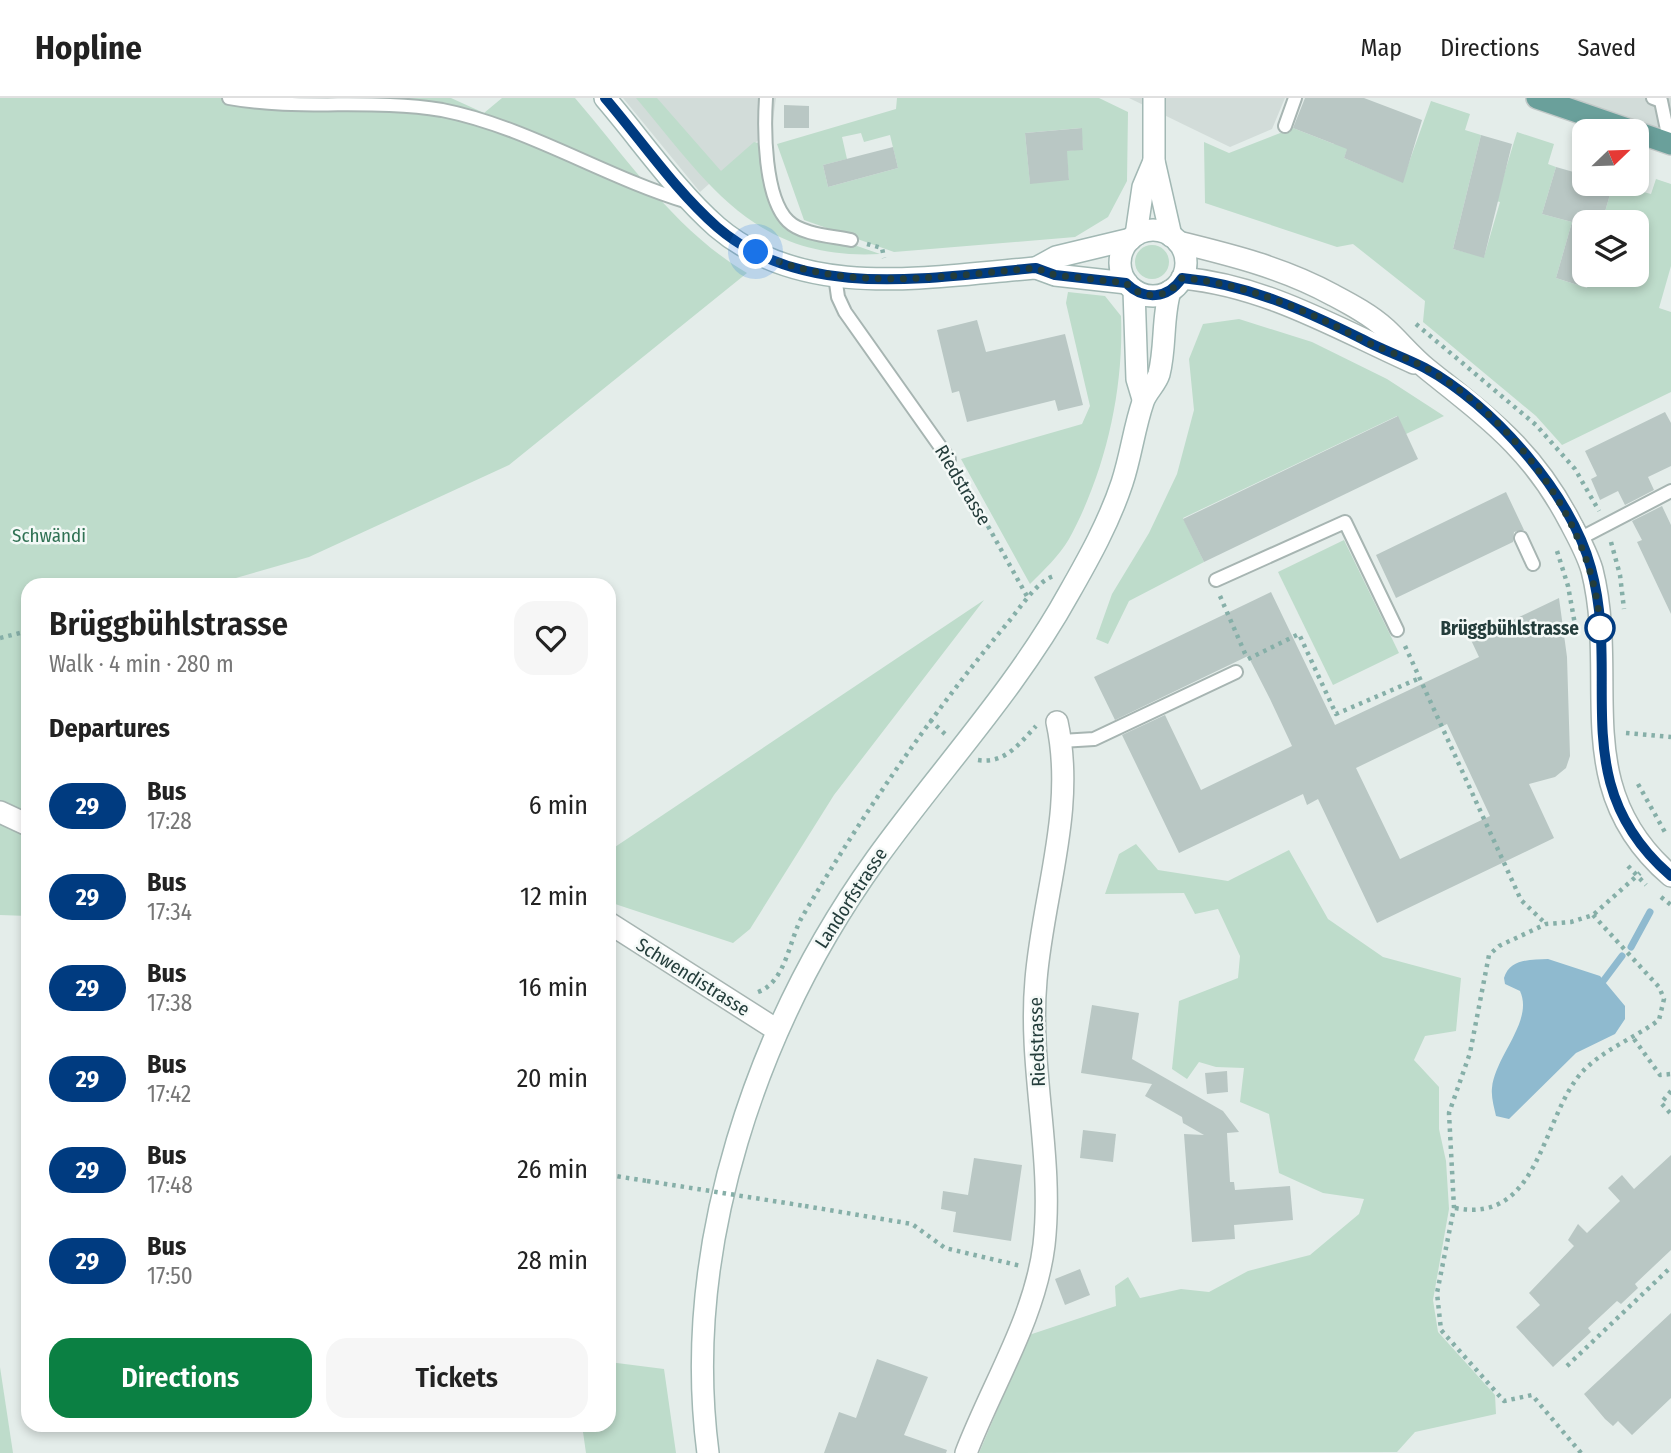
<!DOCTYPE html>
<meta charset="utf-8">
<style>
body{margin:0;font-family:"Fira Sans Condensed",sans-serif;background:#f6f6f6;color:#222;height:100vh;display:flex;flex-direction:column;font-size:26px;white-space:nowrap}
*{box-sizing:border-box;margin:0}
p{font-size:23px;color:#767676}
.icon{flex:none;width:38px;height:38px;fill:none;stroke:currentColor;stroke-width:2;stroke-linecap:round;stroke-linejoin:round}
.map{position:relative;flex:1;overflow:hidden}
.sheet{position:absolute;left:21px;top:480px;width:595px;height:854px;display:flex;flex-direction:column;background:#fff;border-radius:21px;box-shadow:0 4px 10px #0003}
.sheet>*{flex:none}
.badge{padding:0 14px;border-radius:23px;font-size:24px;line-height:46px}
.needle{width:46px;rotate:67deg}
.tools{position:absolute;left:1572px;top:21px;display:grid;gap:14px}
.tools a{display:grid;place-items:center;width:77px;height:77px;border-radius:14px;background:#fff;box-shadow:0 4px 10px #0003;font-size:35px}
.you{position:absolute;width:35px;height:35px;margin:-18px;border:5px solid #fff;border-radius:50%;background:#1a73e8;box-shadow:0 0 0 10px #1a73e833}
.map>.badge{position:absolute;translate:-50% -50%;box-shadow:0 0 0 4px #fff}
h2{padding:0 28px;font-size:26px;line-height:63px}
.round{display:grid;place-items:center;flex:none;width:74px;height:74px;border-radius:21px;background:#f6f6f6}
.summary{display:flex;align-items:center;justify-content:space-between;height:119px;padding:0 28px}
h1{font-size:33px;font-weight:600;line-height:52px}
.primary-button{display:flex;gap:14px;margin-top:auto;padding:14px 28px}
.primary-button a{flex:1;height:80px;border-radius:21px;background:#0b8043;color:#fff;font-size:28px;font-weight:600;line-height:80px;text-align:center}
.primary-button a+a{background:#f6f6f6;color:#222}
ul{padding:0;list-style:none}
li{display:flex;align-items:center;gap:21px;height:91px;padding:0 28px}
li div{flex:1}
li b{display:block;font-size:26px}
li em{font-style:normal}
li .badge{min-width:77px;font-weight:700;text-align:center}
header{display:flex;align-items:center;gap:42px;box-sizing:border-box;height:98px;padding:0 35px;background:#fff;border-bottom:2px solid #e0e0e0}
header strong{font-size:33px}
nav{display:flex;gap:38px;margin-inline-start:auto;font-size:24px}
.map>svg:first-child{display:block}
.built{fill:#d2dcd9}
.green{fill:#bedccb;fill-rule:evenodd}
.water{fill:#8fbacf}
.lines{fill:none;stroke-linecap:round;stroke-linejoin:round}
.stream{stroke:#8fbacf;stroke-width:7}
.building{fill:#b9c7c4;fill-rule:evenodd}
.lane-casing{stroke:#a7b5b2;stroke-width:16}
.street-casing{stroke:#a7b5b2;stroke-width:24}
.secondary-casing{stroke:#a2b8b4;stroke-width:24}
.primary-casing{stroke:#c2c9c8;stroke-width:24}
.path{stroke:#86afa8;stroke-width:4.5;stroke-dasharray:3.5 5;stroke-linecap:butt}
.lane{stroke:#fff;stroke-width:12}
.street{stroke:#fff;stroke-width:21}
.secondary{stroke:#fff;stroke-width:21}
.primary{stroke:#6aa09b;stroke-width:21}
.path-bridge{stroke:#86afa8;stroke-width:4.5;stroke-dasharray:3.5 5;stroke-linecap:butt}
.line-casing{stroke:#fff;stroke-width:16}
.line{stroke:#003b80;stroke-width:10}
.walk{stroke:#243d3b;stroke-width:7;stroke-dasharray:0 12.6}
.stop-dot{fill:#fff;stroke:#003b80;stroke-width:3.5}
.labels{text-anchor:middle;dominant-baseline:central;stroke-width:5;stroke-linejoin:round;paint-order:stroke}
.street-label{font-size:19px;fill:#243d3b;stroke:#f4f9f7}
.park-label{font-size:19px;fill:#307254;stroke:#f4f9f7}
.stop-label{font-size:19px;font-weight:bold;fill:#243d3b;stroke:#f4f9f7;text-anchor:end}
</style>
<header>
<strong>Hopline</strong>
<nav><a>Map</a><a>Directions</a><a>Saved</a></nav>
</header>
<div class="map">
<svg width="1671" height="1355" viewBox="0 0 1671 1355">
<rect width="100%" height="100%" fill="#e4edea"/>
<!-- built -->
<g class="built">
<polygon points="623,0 776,0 772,30 700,94"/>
<polygon points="1129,0 1285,0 1272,31 1230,49"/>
<polygon points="1537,0 1671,0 1671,43"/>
</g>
<!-- green -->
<g class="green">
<path d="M 0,0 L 451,0 L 484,15 L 502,0 L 575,0 C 628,62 677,134 747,175 L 509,367 L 309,459 L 215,486 L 28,486 L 28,818 L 0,817 Z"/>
<path d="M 636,0 L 657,0 L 721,73 L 754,44 L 758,45 L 780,121 L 880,156 C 754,163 708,85 636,0 Z"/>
<path d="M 897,0 L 1099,0 L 1128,14 L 1127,83 L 1108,119 L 1075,139 L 894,154 L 804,122 L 777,46 L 896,11 ZM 1081,30 L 1083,51 L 1066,53 L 1069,81 L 1030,85 L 1025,35 ZM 861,35 L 864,44 L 890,37 L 898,70 L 828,89 L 823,67 L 847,61 L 842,39 Z"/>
<polygon points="1431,3 1470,16 1465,32 1481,37 1453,151 1484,159 1500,104 1496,103 1517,34 1554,46 1548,66 1556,69 1542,116 1572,124 1556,180 1587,190 1591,177 1636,177 1636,124 1602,124 1613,86 1651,96 1656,81 1671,86 1671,168 1659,210 1671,214 1671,294 1562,347 1536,318 1423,224 1425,203 1353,146 1337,149 1205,105 1204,44 1229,55 1293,30 1334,46 1350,44 1344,60 1402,84"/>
<circle cx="1152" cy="164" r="17"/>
<path d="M 1068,194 L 1105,198 L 1121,218 C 1124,293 1105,375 1069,441 C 1059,458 1044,472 1030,486 L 961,361 L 1082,326 L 1090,308 L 1066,205 Z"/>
<polygon points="1239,221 1312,244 1387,281 1444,318 1406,336 1397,318 1183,420 1204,464 1129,503 1108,546 1096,541 1112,496 1149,435 1177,376 1194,312 1189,261 1203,226"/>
<polygon points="1344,442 1399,555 1333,587 1278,474"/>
<polygon points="984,502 834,697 750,831 733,845 609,804 609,753"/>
<polygon points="1136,746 1158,772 1228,783 1289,752 1328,821 1383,859 1461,880 1456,933 1425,938 1414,962 1439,989 1439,1031 1446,1063 1449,1111 1433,1202 1438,1234 1495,1297 1496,1316 1415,1334 1397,1354 979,1355 1029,1237 1116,1208 1115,1188 1128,1179 1140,1200 1181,1191 1209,1194 1248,1173 1310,1157 1359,1116 1364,1101 1323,1095 1279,1075 1269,1016 1240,1004 1244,970 1216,969 1199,964 1187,981 1172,971 1179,903 1238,880 1240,858 1218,811 1195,816 1184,795 1105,796 1119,756"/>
<polygon points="609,1264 664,1271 676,1355 586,1355 582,1327 609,1326"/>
<polygon points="0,1269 13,1355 0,1355"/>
</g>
<!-- water -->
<path class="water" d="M 1548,861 L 1600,878 L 1625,908 L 1625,921 L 1615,936 L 1576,955 L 1509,1021 L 1496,1018 C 1494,1009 1491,999 1492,990 C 1495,958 1534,923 1520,893 L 1505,886 L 1504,880 C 1510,860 1531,862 1548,861 Z"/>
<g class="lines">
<!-- stream -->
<g class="stream">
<polyline points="1631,849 1650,814"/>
<polyline points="1604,882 1622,858"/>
</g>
</g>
<!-- building -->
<g class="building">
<polygon points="1305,0 1364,0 1422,22 1403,85 1344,60 1347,51 1293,30"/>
<polygon points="784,7 809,8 809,30 784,30"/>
<polygon points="1082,30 1083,52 1067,53 1069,82 1030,86 1025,35"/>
<polygon points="1481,37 1512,46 1484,160 1453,151"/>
<polygon points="893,49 898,70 828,89 823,67"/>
<polygon points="1556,69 1584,77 1584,86 1613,86 1602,124 1584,124 1584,189 1556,180 1572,124 1542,116"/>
<polygon points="977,222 986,254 1065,236 1083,307 1058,313 1055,302 967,324 959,293 952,295 937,232"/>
<polygon points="1665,314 1671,325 1671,368 1648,379 1654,392 1625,407 1618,393 1600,402 1591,381 1597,378 1585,353"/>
<polygon points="1398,318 1418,361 1204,464 1183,421"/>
<polygon points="1506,394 1524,432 1514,434 1513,444 1396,500 1376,457"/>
<polygon points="1662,408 1671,427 1671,516 1637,444 1642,442 1632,423"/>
<path d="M 1271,494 L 1335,627 L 1479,559 L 1471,542 L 1559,500 L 1567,559 L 1570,658 L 1566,670 L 1555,679 L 1529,686 L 1554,740 L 1377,825 L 1318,701 L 1307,707 L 1303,696 L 1179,755 L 1122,637 L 1165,617 L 1201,692 L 1292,648 L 1270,601 L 1248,558 L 1115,622 L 1094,579 ZM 1447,626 L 1490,718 L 1400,761 L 1356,670 Z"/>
<polygon points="1092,907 1139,915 1132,961 1223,1013 1239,1034 1227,1035 1230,1084 1234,1084 1235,1092 1290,1088 1293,1122 1234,1127 1235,1141 1192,1144 1184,1036 1204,1037 1183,1025 1182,1019 1145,998 1152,986 1081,975"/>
<polygon points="1227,973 1228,994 1207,996 1205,975"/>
<polygon points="1083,1032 1116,1036 1113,1064 1080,1060"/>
<polygon points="1671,1057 1671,1152 1635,1186 1638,1190 1621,1206 1617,1203 1588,1230 1591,1234 1553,1269 1516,1229 1540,1207 1529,1195 1574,1148 1568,1142 1578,1126 1587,1135 1620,1103 1608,1090 1622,1077 1634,1091"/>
<polygon points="974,1060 1022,1067 1011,1143 953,1134 956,1114 941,1111 943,1093 968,1097"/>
<polygon points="1080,1171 1090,1197 1065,1207 1055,1181"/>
<polygon points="1671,1215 1671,1300 1632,1337 1618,1323 1613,1328 1605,1321 1584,1296"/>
<polygon points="877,1261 928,1279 904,1337 947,1352 946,1355 824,1355 839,1314 856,1320"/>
</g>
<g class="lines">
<!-- lane casing -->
<g class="lane-casing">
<g id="lane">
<path d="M 229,0 C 300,13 371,0 442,12 C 528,29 604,79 688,104"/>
<path d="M 766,0 C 764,31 764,99 788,123 C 802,137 833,138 851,142"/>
<polyline points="1653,0 1661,3 1670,46"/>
<polyline points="1285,28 1295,0"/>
<polyline points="835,178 838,199 845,214 949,361"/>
<polyline points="1521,440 1533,466"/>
<polyline points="1579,441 1671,393"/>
<polyline points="1216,482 1345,424 1397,532"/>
<polyline points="1061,643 1094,641 1236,574"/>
</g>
</g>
<!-- street casing -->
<g class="street-casing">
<g id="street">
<path d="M 1178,144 C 1231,157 1284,170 1333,197 C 1350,206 1371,217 1386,231 C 1400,244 1412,259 1427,271 C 1489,321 1532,351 1570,424 C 1578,439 1587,455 1592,472 C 1620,583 1567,689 1671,778"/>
<path d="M 1182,180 C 1267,188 1338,231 1414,265"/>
<polyline points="0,714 28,727"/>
<polyline points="609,825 777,932"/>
<path d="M 966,1355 C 992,1287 1035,1220 1044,1147 C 1054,1059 1028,970 1036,882 C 1043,796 1076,711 1057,624"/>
</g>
</g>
<!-- secondary casing -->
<g class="secondary-casing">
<g id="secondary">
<path d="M 605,0 C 641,42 675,92 717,129 C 805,204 931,178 1036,170 L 1055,177 L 1127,185"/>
<polyline points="1154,0 1154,63 1171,138"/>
<circle cx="1153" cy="165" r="33"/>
<polyline points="1136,137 1143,89 1154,63"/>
<polyline points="1036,170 1056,159 1131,141"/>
<polyline points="1134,192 1137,281 1143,301"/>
<path d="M 708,1355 C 681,1149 757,927 876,761 C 940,672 1016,591 1069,495 C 1089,460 1109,424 1122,385 C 1131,358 1134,330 1143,304 C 1146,294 1156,286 1159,276 C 1166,249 1162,220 1170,193"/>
</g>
</g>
<!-- primary casing -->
<g class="primary-casing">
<g id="primary">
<polyline points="1537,0 1633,33"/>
<polyline points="1636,34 1671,46"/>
</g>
</g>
<!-- path -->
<g class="path">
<polyline points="867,146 882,150 884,160"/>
<polyline points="1416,226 1536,327 1575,371 1599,413"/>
<polyline points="959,376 1028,500"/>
<polyline points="1611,444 1620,477 1624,511"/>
<polyline points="1557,453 1568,488 1576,532"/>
<polyline points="1220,498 1247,560"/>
<polyline points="0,540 28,533"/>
<polyline points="1405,548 1521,802 1546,826"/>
<polyline points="1248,561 1299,536 1336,616 1420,580"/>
<polyline points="930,622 945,636"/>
<polyline points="1626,635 1671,639"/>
<path d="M 978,662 C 1005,666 1019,646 1036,628"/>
<polyline points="1638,686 1666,736"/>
<polyline points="1628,768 1646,787"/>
<polyline points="1661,799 1671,807"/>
<path d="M 758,894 C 786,884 789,842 802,819 C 864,714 932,615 1010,522 C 1020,510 1038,482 1054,478"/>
<polyline points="1634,941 1660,977 1671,976"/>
<polyline points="1671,993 1661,1005 1671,1016"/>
<polyline points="609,1077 647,1083"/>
<polyline points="805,1108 912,1126 945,1150 1021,1168"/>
<path d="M 1455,1110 C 1541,1127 1541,1018 1583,973 C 1603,952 1636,939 1659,922 L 1664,901 L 1659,889 L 1593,817"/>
<polyline points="1567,1268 1671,1169"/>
<polyline points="1581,1355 1532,1297 1504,1303 1441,1232 1437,1195 1454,1110 1449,1015 1470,955 1489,857 1499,848 1546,826 1571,824 1593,817 1640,775"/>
</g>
<!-- lane -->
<use href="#lane" class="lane"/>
<!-- street -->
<use href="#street" class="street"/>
<!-- secondary -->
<use href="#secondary" class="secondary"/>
<!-- primary -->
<use href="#primary" class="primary"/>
<!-- path-bridge -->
<polyline class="path-bridge" points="647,1083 805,1108"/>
</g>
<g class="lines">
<!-- line casing -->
<g class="line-casing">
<path id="line" d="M 605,0 C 641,42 675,92 717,129 C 804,204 931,179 1036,170 L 1055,177 L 1126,185 C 1144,203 1168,201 1182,180 C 1247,186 1304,212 1362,241 C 1382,252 1404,259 1425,270 C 1492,306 1571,396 1591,470 C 1622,582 1564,686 1671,778"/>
</g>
<!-- line -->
<use href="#line" class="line"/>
<!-- walk -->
<path class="walk" d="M 756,154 C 843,196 944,178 1036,170 L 1055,177 L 1126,185 C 1144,203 1168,201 1182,180 C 1248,186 1305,212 1363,242 C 1383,252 1406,259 1426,270 C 1515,321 1595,428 1600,530"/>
</g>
<!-- markers -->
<circle class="stop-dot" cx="1600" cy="530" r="14"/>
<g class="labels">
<!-- street labels -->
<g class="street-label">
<text transform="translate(963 387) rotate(59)">Riedstrasse</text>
<text transform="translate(851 800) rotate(-57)">Landorfstrasse</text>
<text transform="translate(693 879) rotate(32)">Schwendistrasse</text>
<text transform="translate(1037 944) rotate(-92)">Riedstrasse</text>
</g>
<!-- park labels -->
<g class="park-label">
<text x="49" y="437">Schwändi</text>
</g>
<!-- stop labels -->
<g class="stop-label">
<text x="1579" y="530">Brüggbühlstrasse</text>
</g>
</g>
</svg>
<div class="tools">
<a><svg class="needle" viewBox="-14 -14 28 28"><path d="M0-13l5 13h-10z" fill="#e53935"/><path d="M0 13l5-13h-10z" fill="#767676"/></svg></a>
<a><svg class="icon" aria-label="layers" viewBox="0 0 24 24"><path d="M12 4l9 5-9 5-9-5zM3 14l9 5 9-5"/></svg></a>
</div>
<div class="you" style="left:756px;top:154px"></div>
<section class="sheet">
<div class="summary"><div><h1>Brüggbühlstrasse</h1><p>Walk · 4 min · 280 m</p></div><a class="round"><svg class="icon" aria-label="heart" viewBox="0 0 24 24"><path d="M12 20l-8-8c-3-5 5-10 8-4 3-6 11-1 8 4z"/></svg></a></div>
<h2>Departures</h2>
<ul>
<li><span class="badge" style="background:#003b80;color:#fff">29</span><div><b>Bus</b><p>17:28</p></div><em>6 min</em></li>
<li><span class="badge" style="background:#003b80;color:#fff">29</span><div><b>Bus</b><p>17:34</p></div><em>12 min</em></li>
<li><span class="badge" style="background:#003b80;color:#fff">29</span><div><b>Bus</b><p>17:38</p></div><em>16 min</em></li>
<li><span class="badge" style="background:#003b80;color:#fff">29</span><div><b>Bus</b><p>17:42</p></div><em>20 min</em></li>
<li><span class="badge" style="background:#003b80;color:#fff">29</span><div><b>Bus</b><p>17:48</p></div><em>26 min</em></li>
<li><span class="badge" style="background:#003b80;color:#fff">29</span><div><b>Bus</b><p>17:50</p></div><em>28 min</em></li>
</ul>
<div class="primary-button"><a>Directions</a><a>Tickets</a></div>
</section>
</div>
